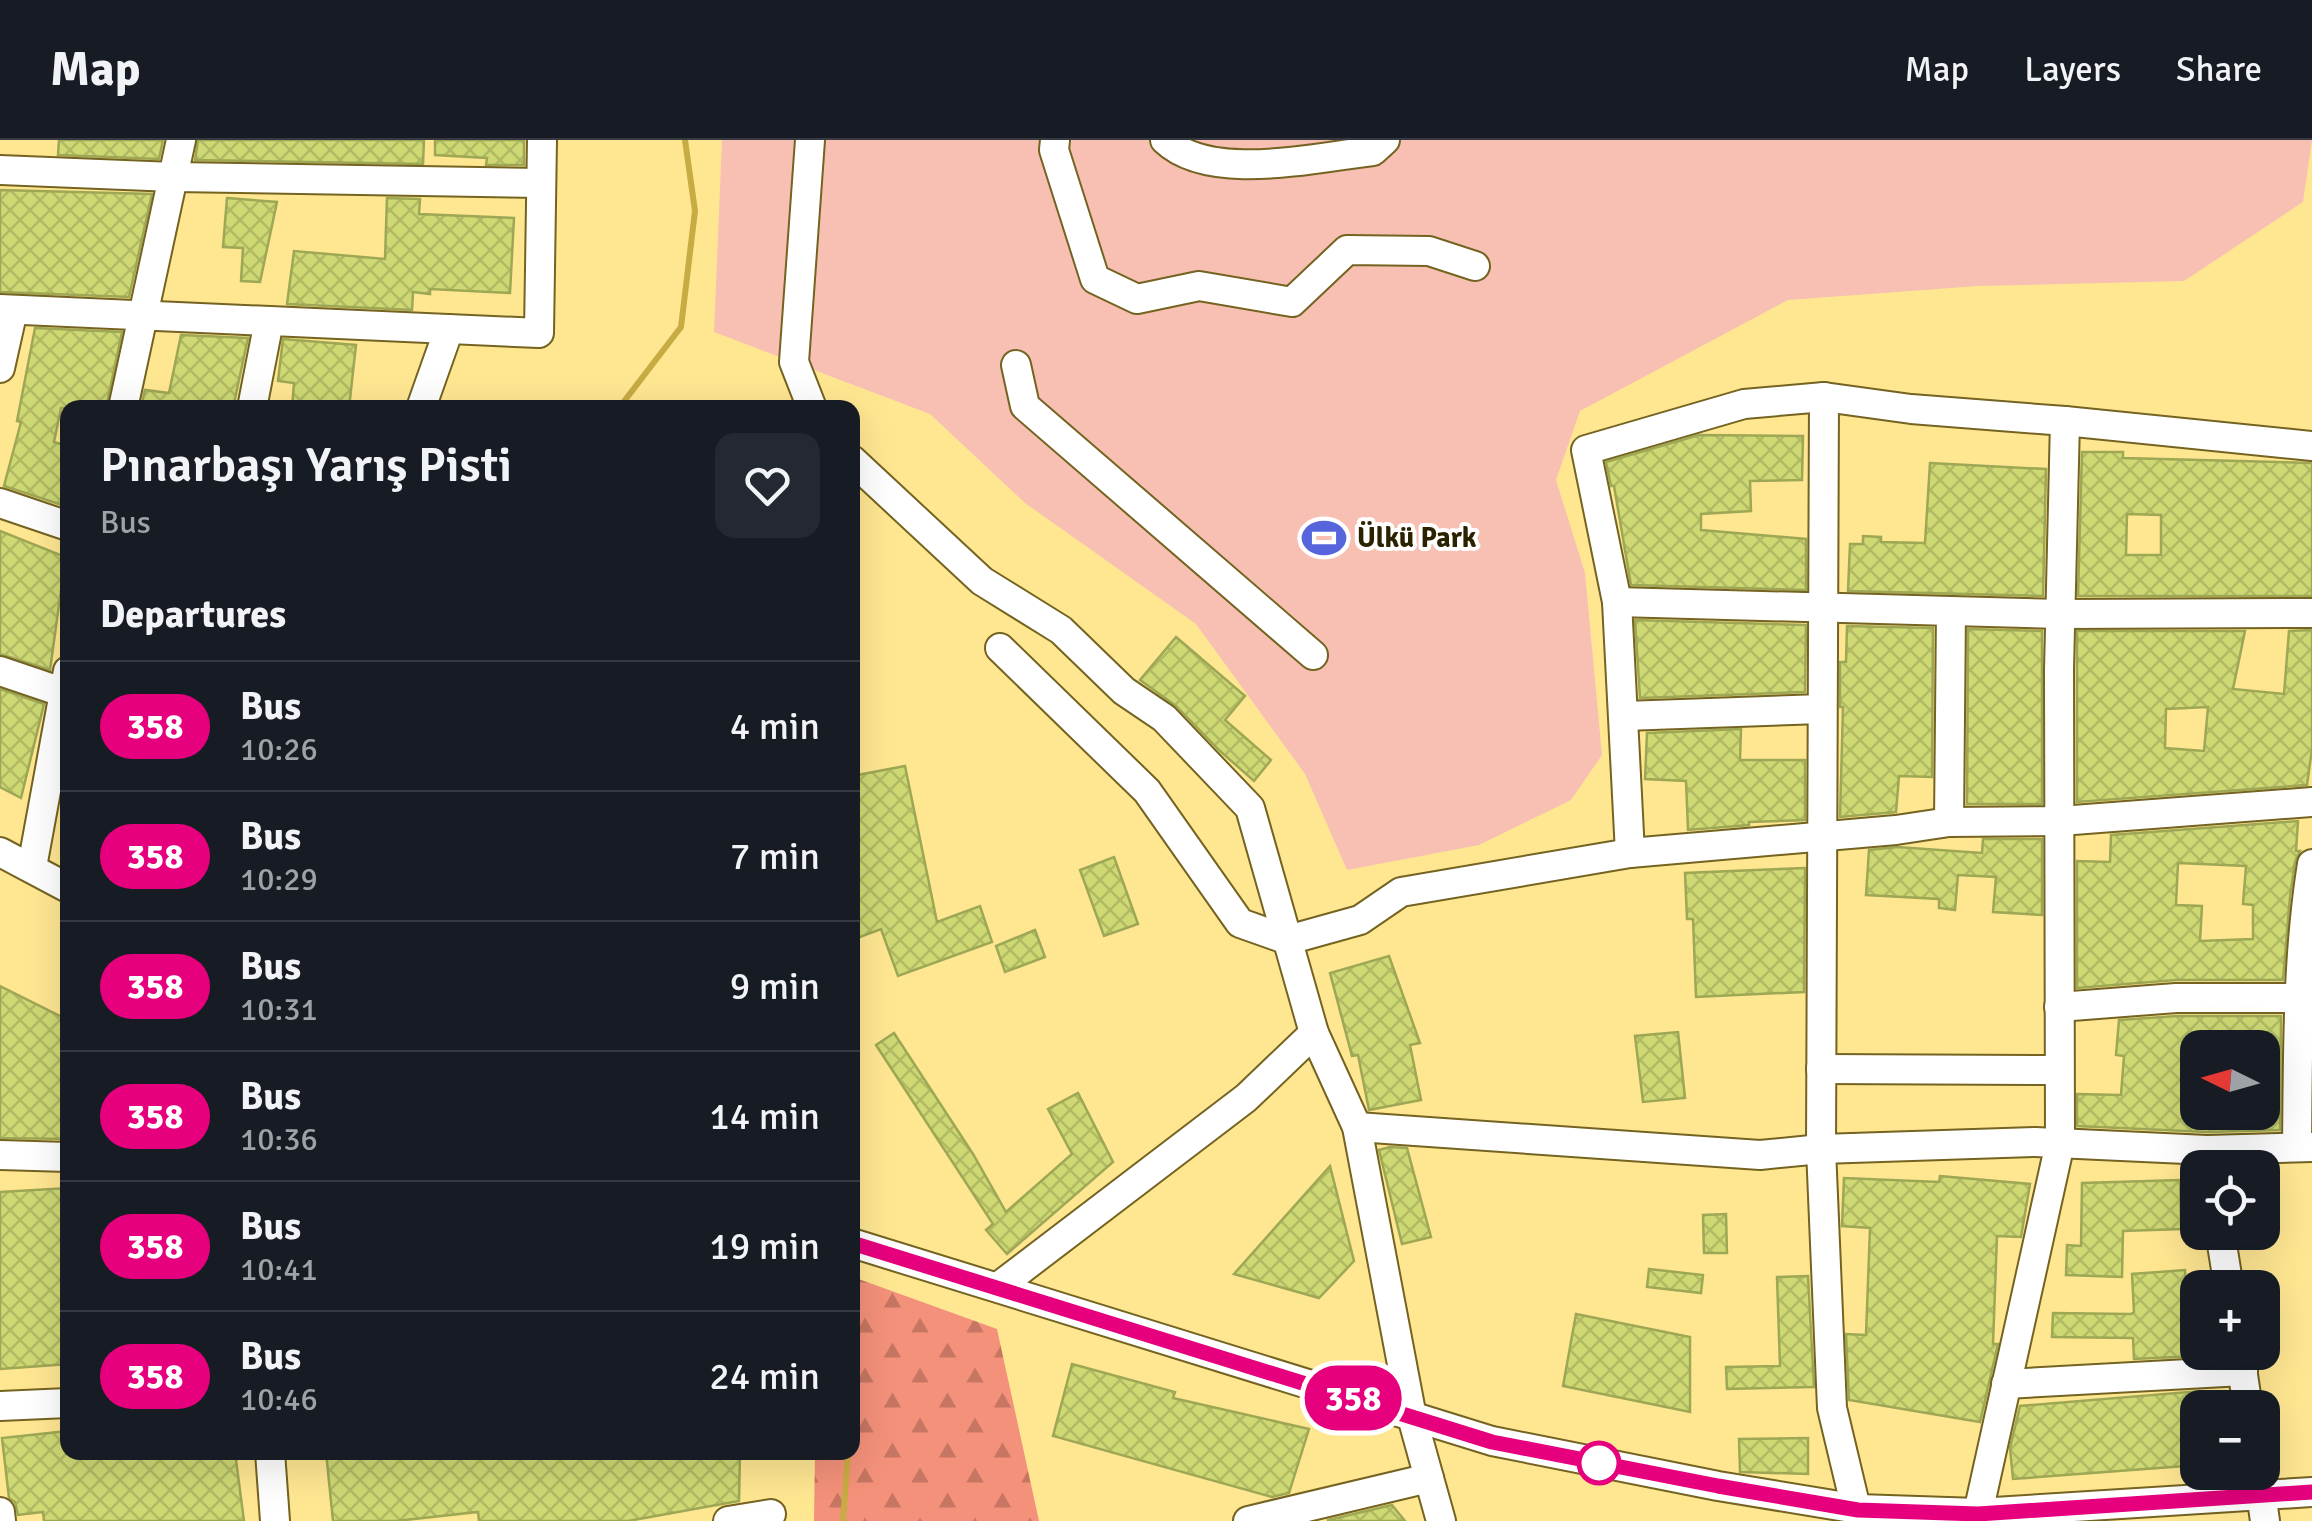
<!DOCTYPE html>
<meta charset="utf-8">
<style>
body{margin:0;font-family:Signika,sans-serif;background:#242831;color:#f1f3f6;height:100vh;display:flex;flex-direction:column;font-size:38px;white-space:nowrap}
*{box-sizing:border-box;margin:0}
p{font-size:32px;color:#9ea1a6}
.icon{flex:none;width:55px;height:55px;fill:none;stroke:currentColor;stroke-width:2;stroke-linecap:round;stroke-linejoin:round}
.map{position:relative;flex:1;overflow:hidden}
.drawer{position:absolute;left:60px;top:260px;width:800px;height:1060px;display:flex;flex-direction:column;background:#171b24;border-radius:20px;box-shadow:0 10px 40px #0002}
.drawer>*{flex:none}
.badge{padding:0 20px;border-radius:32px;font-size:35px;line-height:65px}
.needle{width:65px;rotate:275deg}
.tools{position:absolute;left:2180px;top:890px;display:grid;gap:20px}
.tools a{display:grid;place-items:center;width:100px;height:100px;border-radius:20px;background:#171b24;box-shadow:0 10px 40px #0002;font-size:50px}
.map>.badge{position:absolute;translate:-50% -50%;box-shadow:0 0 0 5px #fff}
h2{padding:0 40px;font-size:38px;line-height:90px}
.round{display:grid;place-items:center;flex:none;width:105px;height:105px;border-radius:20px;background:#242831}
.overview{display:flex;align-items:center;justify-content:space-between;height:170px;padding:0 40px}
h1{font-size:48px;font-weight:600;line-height:75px}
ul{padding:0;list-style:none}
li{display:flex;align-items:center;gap:30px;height:130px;padding:0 40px;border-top:2px solid #363941}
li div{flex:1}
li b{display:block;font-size:38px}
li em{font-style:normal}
li .badge{min-width:110px;font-weight:700;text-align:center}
header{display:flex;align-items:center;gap:60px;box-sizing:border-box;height:140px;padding:0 50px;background:#171b24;border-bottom:2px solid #363941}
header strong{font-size:48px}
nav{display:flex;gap:55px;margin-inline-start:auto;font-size:35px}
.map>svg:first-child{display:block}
.grass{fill:#f7c0b3}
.forest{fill:url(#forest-firs)}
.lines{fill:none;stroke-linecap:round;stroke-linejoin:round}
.stream{stroke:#c7ab43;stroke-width:6}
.building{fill:url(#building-cross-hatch);stroke:#9ea754;stroke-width:2.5;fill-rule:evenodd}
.minor-casing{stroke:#746321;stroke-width:32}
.minor{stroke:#fff;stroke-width:28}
.line-casing{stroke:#fff;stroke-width:22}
.line{stroke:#e6007e;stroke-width:15}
.stop-dot{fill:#fff;stroke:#e6007e;stroke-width:5}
.labels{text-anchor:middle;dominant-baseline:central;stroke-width:8;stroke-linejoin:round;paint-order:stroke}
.poi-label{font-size:28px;font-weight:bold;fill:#2b2200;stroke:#fff;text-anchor:start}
</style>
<header>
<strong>Map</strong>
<nav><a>Map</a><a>Layers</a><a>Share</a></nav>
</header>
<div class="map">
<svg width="2312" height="1381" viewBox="0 0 2312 1381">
<defs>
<pattern id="forest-firs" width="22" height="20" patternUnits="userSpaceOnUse" patternTransform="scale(2.5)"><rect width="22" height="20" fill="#f4917a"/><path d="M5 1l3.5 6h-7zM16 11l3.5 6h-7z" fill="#c67662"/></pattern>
<pattern id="building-cross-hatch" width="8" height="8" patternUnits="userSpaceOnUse" patternTransform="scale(2.5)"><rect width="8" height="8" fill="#ced974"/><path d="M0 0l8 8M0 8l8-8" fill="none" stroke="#b1ba63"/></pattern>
</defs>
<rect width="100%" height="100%" fill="#ffe792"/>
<!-- grass -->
<polygon class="grass" points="722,0 2312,0 2303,62 2184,141 1978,146 1788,160 1580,271 1556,340 1585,433 1602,615 1571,660 1479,705 1347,730 1305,634 1196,484 1025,363 930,274 714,192"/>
<!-- forest -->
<polygon class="forest" points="853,1137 997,1189 1039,1381 814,1381 815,1313 852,1312"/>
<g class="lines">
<!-- stream -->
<g class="stream">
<polyline points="619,268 681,187 695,71 685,0"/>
<polyline points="843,1381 848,1312"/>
</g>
</g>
<!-- building -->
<g class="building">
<polygon points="59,0 163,0 159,19 58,15"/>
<polygon points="198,0 424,0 423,24 195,20"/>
<polygon points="435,0 524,0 524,25 486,25 487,18 435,15"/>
<polygon points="0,50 152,54 129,157 0,152"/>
<polygon points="227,58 277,62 260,142 241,141 243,108 223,107"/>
<polygon points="387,58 420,59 419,74 514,78 510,153 430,149 430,154 413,152 412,170 287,164 294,111 385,119"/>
<polygon points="35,188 122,192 106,268 61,268 54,302 68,306 68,367 4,346 21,282 17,281"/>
<polygon points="181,195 248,198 233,268 141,268 145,250 169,253"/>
<polygon points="283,199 356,205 349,268 292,268 294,243 278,241"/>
<polygon points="1699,295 1803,296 1802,340 1750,341 1751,371 1701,374 1701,390 1806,399 1806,450 1631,445 1614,346 1611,346 1606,322"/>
<path d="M 2082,312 L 2123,312 L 2123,318 L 2312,323 L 2312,456 L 2078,456 ZM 2127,374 L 2161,375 L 2161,415 L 2126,415 Z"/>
<polygon points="1930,323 2046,329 2043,456 1848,451 1850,404 1863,404 1863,396 1881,397 1881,402 1925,403"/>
<polygon points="0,391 68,418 68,437 63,436 50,530 0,514"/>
<polygon points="1635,480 1806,485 1805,552 1640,558"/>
<polygon points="1847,486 1933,488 1932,637 1899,636 1896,672 1840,677 1843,567 1840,567 1840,522 1846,522"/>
<polygon points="1968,489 2042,491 2042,664 1967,664"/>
<path d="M 2312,490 L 2312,609 L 2307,645 L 2077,662 L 2077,491 L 2245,491 L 2233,549 L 2284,554 L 2289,491 ZM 2208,567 L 2204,611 L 2165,608 L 2166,569 Z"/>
<polygon points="1176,497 1245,556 1225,580 1271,620 1254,641 1220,611 1176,566 1140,540"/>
<polygon points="0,549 44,564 21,658 0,647"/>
<polygon points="1741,589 1740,620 1805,620 1805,680 1749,682 1749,685 1688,690 1686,641 1645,639 1647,593"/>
<polygon points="905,626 937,782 980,766 992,802 898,836 881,789 852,800 852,636"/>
<path d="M 2298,681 L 2296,711 L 2300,711 L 2295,722 L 2290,757 L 2283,840 L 2176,840 L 2077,848 L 2077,721 L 2110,722 L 2111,695 ZM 2178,723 L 2246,726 L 2243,764 L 2253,765 L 2253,799 L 2200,801 L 2202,766 L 2176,765 Z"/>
<polygon points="1983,699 2042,699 2042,775 1993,772 1996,737 1958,735 1955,770 1939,768 1939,759 1866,755 1869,710 1897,707 1982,713"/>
<polygon points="1114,717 1138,784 1104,796 1080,730"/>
<polygon points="1805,728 1804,852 1696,857 1693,779 1687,779 1685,733"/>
<polygon points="1035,790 1045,817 1005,832 996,806"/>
<polygon points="1389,816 1420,903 1410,905 1421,960 1369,970 1358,915 1352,916 1330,833"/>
<polygon points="0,846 68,880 68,999 0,998"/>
<path d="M 2177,876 L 2281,876 L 2280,990 L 2207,992 L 2077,986 L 2077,954 L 2121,955 L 2124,916 L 2116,915 L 2119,880 ZM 2198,908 L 2262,908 L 2262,972 L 2198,972 Z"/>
<polygon points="1678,892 1685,958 1643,962 1635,896"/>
<polygon points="894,893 973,1014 1006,1072 1072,1014 1048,969 1078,953 1113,1022 1007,1114 986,1090 993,1084 876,905"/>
<polygon points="1390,1007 1407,1008 1431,1097 1402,1104 1379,1010"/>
<polygon points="1330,1026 1354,1121 1319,1158 1234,1134"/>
<polygon points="1940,1036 2030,1044 2021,1097 1997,1096 1993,1204 1998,1204 1980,1282 1849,1260 1846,1194 1866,1195 1870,1088 1842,1086 1844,1038 1939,1042"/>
<polygon points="2180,1040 2181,1089 2123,1091 2122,1137 2066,1135 2067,1105 2081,1106 2082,1043"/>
<polygon points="68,1048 68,1224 0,1229 0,1052"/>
<polygon points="1726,1074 1727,1113 1704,1113 1703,1075"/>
<polygon points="1649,1129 1703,1135 1701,1153 1647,1147"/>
<polygon points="2185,1130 2187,1168 2194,1168 2197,1216 2134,1219 2133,1198 2052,1197 2053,1173 2131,1174 2134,1172 2132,1134"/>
<polygon points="1808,1136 1814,1247 1727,1249 1726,1227 1780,1226 1777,1137"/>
<polygon points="1576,1174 1690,1197 1690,1272 1563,1246"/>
<polygon points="1072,1224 1175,1252 1173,1258 1309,1289 1289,1353 1272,1357 1053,1296"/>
<polygon points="2200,1251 2198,1325 2013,1339 2010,1308 2020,1266"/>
<polygon points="68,1291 68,1312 235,1312 244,1381 44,1381 43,1372 18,1375 15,1362 9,1358 2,1298"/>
<polygon points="1808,1298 1808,1334 1740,1332 1739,1299"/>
<polygon points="326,1312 740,1312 739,1361 628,1381 479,1381 478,1372 396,1381 333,1381"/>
<polygon points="1392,1365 1405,1381 1328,1381 1328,1380"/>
</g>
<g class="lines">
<!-- minor casing -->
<g class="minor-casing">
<g id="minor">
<polyline points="810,0 794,222 812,268"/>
<polyline points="1055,0 1054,10 1095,139 1137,159 1199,146 1292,162 1347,110 1429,111 1475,126"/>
<path d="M 1165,0 C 1210,43 1316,17 1373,11 L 1385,0"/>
<polyline points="0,30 174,37 541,43"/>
<polyline points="0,169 539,193 542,0"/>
<polyline points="1016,225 1025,266 1313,515"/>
<polyline points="0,228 13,170"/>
<polyline points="1824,257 1821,1009 1832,1268 1859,1381"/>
<polyline points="123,268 181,0"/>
<polyline points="252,268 269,181"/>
<polyline points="421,268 449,189"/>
<polyline points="852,320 982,441 1061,490 1124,551 1164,578 1250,668 1314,893 1357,987 1412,1277 1441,1381"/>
<polyline points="0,363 68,386"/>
<polyline points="1617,462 2061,474 2312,473"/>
<polyline points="1000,508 1147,651 1240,783 1288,800 1360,780 1401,752 1630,713 1896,690 1949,682 2060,681 2312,662"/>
<polyline points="0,531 68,554"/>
<polyline points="1624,576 1822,569"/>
<polyline points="1949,682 1951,471"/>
<polyline points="0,712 68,748"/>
<polyline points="1630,713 1617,462 1586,310 1744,264 1824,257 1911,269 2065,281 2312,306"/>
<polyline points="32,727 68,531"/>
<polyline points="2059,867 2176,858 2312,858"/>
<polyline points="1821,929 2059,930"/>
<polyline points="1357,987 1760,1015 1821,1009 2035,1002 2207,1010 2312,1007"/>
<path d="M 2297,1007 C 2298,913 2297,818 2312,724"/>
<polyline points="0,1015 68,1017"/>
<polyline points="2220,1092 2229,1148"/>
<polyline points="852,1103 1492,1301 1718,1346 1858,1369 1978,1373 2312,1352"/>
<polyline points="998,1147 1246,958 1314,893"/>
<polyline points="2240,1215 2248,1268"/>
<polyline points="2006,1244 2243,1231"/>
<polyline points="0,1266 68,1263"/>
<polyline points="270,1312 275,1381"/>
<polyline points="2258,1332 2265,1381"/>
<polyline points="0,1372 1,1381"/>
<polyline points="1978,1373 2060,1003 2059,530 2065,281"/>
<polyline points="728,1381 771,1374"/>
<polyline points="1248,1381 1429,1338"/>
</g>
</g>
<!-- minor -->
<use href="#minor" class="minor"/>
</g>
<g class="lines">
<!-- line casing -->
<g class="line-casing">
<polyline id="line" points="852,1103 1492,1302 1718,1346 1858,1370 1978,1374 2312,1352"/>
</g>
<!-- line -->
<use href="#line" class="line"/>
</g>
<!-- icons -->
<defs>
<g id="stadium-bare" transform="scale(3.45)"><path d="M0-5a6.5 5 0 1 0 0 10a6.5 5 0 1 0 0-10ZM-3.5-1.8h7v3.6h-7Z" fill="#5765dc" stroke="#fff" stroke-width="2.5" paint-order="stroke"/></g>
</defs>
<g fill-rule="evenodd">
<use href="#stadium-bare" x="1324" y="398"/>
</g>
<!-- markers -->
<circle class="stop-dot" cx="1599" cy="1323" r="20"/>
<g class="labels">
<!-- poi labels -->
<g class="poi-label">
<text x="1357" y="398">Ülkü Park</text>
</g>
</g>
</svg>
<div class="tools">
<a><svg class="needle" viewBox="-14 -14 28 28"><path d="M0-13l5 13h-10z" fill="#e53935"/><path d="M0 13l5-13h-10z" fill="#9ea1a6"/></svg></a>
<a><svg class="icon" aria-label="locate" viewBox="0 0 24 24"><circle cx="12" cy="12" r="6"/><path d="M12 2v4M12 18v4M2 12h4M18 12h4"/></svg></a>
<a>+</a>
<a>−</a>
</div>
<b class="badge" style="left:1353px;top:1258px;background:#e6007e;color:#fff">358</b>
<section class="drawer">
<div class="overview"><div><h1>Pınarbaşı Yarış Pisti</h1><p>Bus</p></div><a class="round"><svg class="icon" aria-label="heart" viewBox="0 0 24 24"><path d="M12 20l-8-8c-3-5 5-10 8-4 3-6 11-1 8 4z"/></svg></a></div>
<h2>Departures</h2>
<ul>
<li><span class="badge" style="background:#e6007e;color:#fff">358</span><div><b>Bus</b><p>10:26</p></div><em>4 min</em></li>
<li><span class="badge" style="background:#e6007e;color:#fff">358</span><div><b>Bus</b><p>10:29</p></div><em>7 min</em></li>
<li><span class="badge" style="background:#e6007e;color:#fff">358</span><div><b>Bus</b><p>10:31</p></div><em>9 min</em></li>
<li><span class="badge" style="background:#e6007e;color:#fff">358</span><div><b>Bus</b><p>10:36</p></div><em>14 min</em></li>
<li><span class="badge" style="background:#e6007e;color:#fff">358</span><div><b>Bus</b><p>10:41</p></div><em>19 min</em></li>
<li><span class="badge" style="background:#e6007e;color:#fff">358</span><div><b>Bus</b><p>10:46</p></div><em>24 min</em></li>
</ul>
</section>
</div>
